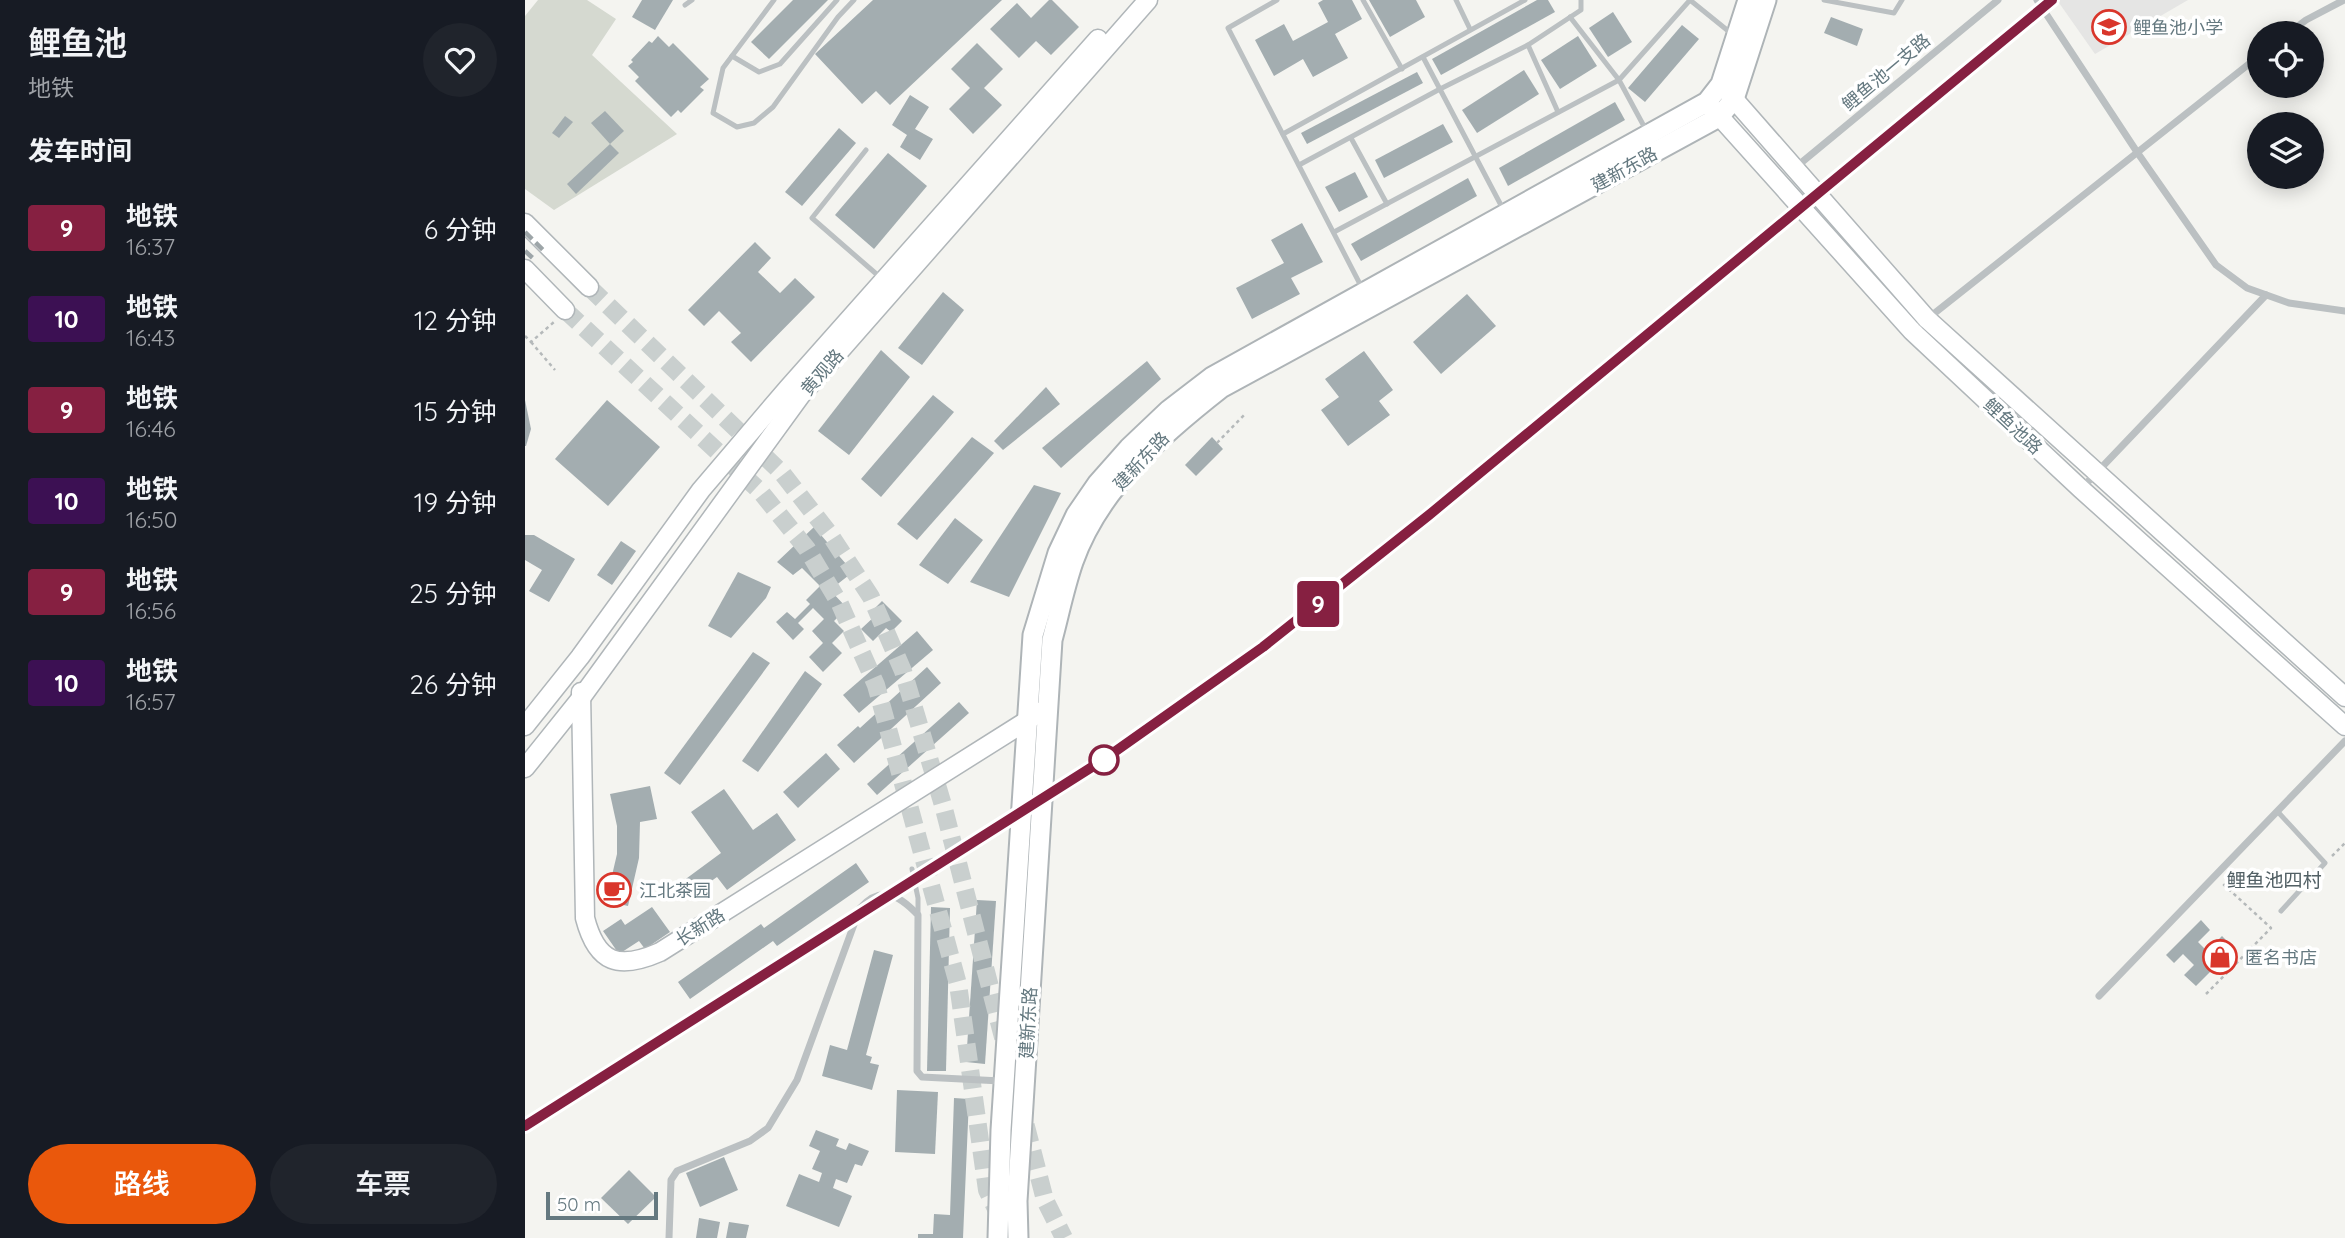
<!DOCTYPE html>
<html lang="zh">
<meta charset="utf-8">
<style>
body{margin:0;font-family:Quicksand,"Noto Sans SC",sans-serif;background:#20242c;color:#f1f3f6;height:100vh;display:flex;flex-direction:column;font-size:26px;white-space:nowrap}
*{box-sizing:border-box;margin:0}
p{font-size:23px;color:#9ea1a6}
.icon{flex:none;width:38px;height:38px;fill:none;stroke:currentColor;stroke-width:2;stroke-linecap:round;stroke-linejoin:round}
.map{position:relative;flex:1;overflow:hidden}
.drawer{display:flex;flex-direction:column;background:#171b24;width:525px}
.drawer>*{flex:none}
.badge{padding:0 14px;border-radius:5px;font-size:24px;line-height:46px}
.buttons{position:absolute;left:1722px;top:21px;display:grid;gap:14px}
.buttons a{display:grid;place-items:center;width:77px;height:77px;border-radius:50%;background:#171b24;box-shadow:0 4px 18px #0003;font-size:35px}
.scale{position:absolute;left:21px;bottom:18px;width:112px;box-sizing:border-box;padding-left:7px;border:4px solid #657980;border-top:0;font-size:19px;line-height:24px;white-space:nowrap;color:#657980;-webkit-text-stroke:5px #fff;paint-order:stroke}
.map>.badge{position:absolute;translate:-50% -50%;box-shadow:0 0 0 4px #fff}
h2{padding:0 28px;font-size:26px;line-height:63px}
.round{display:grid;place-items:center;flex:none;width:74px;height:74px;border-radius:37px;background:#20242c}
.headline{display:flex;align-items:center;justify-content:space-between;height:119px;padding:0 28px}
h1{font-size:33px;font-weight:600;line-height:52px}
.primary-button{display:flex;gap:14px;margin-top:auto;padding:14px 28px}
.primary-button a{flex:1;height:80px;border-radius:42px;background:#ea580c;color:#fff;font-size:28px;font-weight:600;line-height:80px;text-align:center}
.primary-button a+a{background:#20242c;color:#f1f3f6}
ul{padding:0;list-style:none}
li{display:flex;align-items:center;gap:21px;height:91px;padding:0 28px}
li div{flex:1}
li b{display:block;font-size:26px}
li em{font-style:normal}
li .badge{min-width:77px;font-weight:700;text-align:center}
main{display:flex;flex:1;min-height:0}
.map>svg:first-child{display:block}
.built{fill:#e5e5e4}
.green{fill:#d5d9d0}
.building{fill:#a3adb0}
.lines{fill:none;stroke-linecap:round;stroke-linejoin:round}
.secondary-tunnel{stroke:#c9cfce;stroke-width:18;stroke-dasharray:18 9;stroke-linecap:butt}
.secondary-casing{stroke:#b0b6b9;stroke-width:21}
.primary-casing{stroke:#aeb4b7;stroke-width:23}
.path{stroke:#b5b9ba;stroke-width:2.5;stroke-dasharray:3.5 3.5;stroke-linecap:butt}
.lane{stroke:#bbc0c2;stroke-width:5}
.street{stroke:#bbc0c2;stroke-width:7}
.secondary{stroke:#fff;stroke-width:18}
.primary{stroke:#fff;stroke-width:19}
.rail{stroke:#9da5a8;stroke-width:4.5;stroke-dasharray:10 5;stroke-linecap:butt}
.line-casing{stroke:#fff;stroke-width:16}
.line{stroke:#862041;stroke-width:10}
.stop-dot{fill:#fff;stroke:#862041;stroke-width:3.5}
.labels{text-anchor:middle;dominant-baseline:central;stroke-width:7;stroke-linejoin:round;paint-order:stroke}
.poi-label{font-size:18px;fill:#657980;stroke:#fff;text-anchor:start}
.street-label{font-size:18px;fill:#657980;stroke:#fff}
.neighbourhood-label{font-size:19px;fill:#526065;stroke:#fff}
</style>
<main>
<section class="drawer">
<div class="headline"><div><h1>鲤鱼池</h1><p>地铁</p></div><a class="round"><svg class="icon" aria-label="heart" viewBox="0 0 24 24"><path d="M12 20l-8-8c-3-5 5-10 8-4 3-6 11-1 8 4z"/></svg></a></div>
<h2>发车时间</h2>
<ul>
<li><span class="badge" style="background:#862041;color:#fff">9</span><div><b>地铁</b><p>16:37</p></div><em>6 分钟</em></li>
<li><span class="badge" style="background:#3c1053;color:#fff">10</span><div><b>地铁</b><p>16:43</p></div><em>12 分钟</em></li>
<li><span class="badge" style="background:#862041;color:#fff">9</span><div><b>地铁</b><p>16:46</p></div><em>15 分钟</em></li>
<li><span class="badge" style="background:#3c1053;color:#fff">10</span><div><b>地铁</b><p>16:50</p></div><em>19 分钟</em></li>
<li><span class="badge" style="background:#862041;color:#fff">9</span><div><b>地铁</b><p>16:56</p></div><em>25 分钟</em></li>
<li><span class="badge" style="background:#3c1053;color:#fff">10</span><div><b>地铁</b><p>16:57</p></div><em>26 分钟</em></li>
</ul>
<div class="primary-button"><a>路线</a><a>车票</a></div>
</section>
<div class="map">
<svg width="1820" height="1238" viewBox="0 0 1820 1238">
<rect width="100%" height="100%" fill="#f4f4f0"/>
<!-- built -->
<polygon class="built" points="1532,0 1663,0 1570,54"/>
<!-- green -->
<polygon class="green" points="13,0 62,0 91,19 67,55 152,134 29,210 0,189 0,16"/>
<!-- building -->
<g class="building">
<polygon points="117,0 148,0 130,30 107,17"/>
<polygon points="268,0 303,0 244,59 226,42"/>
<polygon points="348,0 477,0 365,105 351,91 337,104 290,54"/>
<polygon points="524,0 527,0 554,27 526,55 511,41 494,58 465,29 492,3 506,18"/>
<polygon points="798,0 827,0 837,19 810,34 823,58 788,77 778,59 749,76 730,40 759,24 768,41 803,22 793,3"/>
<polygon points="844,0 891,0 900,17 865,37"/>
<polygon points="1012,0 1023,0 1030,12 916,75 907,59"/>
<polygon points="1088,12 1107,42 1083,57 1064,28"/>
<polygon points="1306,17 1338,29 1332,46 1299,33"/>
<polygon points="1157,25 1174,39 1120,102 1103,88"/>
<polygon points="133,36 144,47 148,43 184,79 175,87 179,90 156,113 153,110 146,117 110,81 114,77 103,66 108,62 106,60 124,41 127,43"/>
<polygon points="1053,36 1072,66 1035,89 1016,60"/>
<polygon points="452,43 478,69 459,88 477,105 448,134 424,109 445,88 426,69"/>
<polygon points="999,70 1014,94 952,133 937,110"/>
<polygon points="892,72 898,83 782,144 776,133"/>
<polygon points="385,95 404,107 390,129 408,139 395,160 375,147 382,135 367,125"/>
<polygon points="1090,102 1100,120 983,186 974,168"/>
<polygon points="80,111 99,131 85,144 66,123"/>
<polygon points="40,116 48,122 34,138 27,133"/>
<polygon points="918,124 928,142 859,178 850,160"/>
<polygon points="314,128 331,143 277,206 260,192"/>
<polygon points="85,144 94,153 51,194 42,184"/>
<polygon points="363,153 402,186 349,249 310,215"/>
<polygon points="830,172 843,197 814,212 800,187"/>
<polygon points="943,178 952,196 836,261 826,244"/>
<polygon points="777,223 798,262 766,278 775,294 727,319 711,288 759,263 746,240"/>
<polygon points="230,242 246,258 233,272 255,293 270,278 290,297 226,362 206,342 216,333 194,311 179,326 163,310"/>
<polygon points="418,292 439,310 397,365 373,348"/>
<polygon points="942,294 971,326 916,374 888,342"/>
<polygon points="356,350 385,377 324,455 293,431"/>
<polygon points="839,351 868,390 854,401 865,415 823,446 796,410 814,397 800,379"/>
<polygon points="622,361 636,379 536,468 517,448"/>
<polygon points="521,387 535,404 478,450 469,441"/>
<polygon points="408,395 429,412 356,497 336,479"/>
<polygon points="0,400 6,429 1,446 0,446"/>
<polygon points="82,400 135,447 83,506 30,459"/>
<polygon points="447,437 469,453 392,540 372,524"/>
<polygon points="687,437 698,449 671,476 660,465"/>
<polygon points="509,485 536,493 484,597 445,582"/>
<polygon points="430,518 458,540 423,584 394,565"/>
<polygon points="289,527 328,572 305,590 322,608 309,621 319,631 307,643 317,653 298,672 284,657 298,643 287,631 299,619 288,608 273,623 279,629 268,640 251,622 262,612 270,619 285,604 281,600 295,586 277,568 268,575 252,562"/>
<polygon points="0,535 9,535 50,559 24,602 4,591 17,570 0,560"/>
<polygon points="96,541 111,551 87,585 72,575"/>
<polygon points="213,572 246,587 241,598 206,638 183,626"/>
<polygon points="357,601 377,621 366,632 361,628 348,641 336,629 350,616 346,612"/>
<polygon points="392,631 408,650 334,713 318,695"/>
<polygon points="228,652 245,663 155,785 139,773"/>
<polygon points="402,667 416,683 329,763 312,745 333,726 335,728"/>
<polygon points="280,671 297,684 233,772 217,761"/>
<polygon points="434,702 444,713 352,795 342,784"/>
<polygon points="301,753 315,769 273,808 258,792"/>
<polygon points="125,786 132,819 115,822 114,858 103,906 81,901 92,854 92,826 85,794"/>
<polygon points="199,789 228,830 252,813 271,840 202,890 192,877 168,894 158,881 196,853 166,812"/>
<polygon points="331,863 344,882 252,946 248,941 165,999 153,982 236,924 239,928"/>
<polygon points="452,900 471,901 460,1064 441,1062"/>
<polygon points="127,907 145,932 120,949 114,941 94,954 78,931 96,919 100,925"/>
<polygon points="406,907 425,908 421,1071 402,1071"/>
<polygon points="1676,920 1685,930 1673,942 1682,951 1697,936 1709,948 1671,986 1659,975 1669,965 1658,954 1649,963 1641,955"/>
<polygon points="349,950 368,955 341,1055 347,1057 345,1063 354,1065 347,1090 297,1076 305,1045 322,1050"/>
<polygon points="372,1090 413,1092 410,1154 370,1152"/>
<polygon points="429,1098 444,1099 438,1238 393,1238 393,1234 408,1234 409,1214 425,1215"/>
<polygon points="291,1130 314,1139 311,1146 321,1150 324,1143 344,1151 337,1166 330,1164 322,1183 311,1179 308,1188 327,1196 314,1227 261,1206 274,1174 294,1182 297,1173 287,1169 295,1151 284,1146"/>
<polygon points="199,1157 213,1190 175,1207 161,1173"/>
<polygon points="104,1170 131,1197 103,1224 76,1198"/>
<polygon points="174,1218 195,1222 192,1238 171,1238"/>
<polygon points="204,1222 224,1225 221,1238 201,1238"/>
</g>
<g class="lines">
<!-- secondary-tunnel -->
<g class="secondary-tunnel">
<polyline points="64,287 257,473 304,533 346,597 378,671 418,805 520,1200 539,1238"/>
<polyline points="40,310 235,491 282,549 315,604 351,685 433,984 462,1190 485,1238"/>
</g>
<!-- secondary casing -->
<g class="secondary-casing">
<g id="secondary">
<polyline points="1201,90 1402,319 1820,697"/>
<polyline points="1186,107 1387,331 1556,489 1820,726"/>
<polyline points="0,223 64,287"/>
<polyline points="0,269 40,310"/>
<path d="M 56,692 L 60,918 C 72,964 94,970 135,952 L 522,708"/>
<polyline points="0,726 55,657 176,490 263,388 573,39"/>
<polyline points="0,768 56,698 276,395 623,0"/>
</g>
</g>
<!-- primary casing -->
<g class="primary-casing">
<g id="primary">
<polyline points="473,1238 476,1130 508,635 533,553 551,515 573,483 604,448 644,410 687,377 1182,102 1196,84 1223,0"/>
<path d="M 493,1238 L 492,1201 L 527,640 C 534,614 539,588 548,562 C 574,488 636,435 696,388 L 1194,117 L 1209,99 L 1241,0"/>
</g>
</g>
<!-- path -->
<g class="path">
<polyline points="0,336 6,342 29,322"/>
<polyline points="6,342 30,370"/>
<polyline points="692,443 720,414"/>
<polyline points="1807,856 1820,843"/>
<polyline points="1681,994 1746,928 1697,883"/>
</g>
<!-- lane -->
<g class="lane">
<polyline points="249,0 198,68 188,113 212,127 229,123 248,107 313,17 329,0"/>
<polyline points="752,0 703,28 837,288"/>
<polyline points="838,0 877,69"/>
<polyline points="931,0 945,29"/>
<polyline points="1165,0 1207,34"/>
<polyline points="1299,0 1369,13 1377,0"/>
<polyline points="160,5 167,0"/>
<polyline points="1045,17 1094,80 1121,130"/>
<polyline points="1003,45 1033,112"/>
<polyline points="207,56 234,72 255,64 312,0"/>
<polyline points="898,57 978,209"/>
<polyline points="758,134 1000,0"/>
<polyline points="826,138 862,204"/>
<polyline points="341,150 287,218 356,278"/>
<polyline points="774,165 915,89 1003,45 1056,10 1056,0"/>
<polyline points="809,232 1094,80 1165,0"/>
<polyline points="1753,812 1800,863 1756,911"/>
<polyline points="387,869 393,898 393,915"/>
</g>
<!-- street -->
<g class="street">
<polyline points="1512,0 1612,152 1691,265 1722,288 1764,303 1820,311"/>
<polyline points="1764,33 1781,20 1819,0"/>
<polyline points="1271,167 1473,0"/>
<polyline points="1387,331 1734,56"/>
<polyline points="1556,489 1741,295"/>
<polyline points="1574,996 1820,741"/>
<path d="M 144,1238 L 146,1180 L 152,1171 L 225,1141 L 243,1128 L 272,1080 L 335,908 C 356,885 373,894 393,915 L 392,1071 L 397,1077 L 476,1081"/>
</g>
<!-- secondary -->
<use href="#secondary" class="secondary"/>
<!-- primary -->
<use href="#primary" class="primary"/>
<!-- rail -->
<g class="rail">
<polyline points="0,232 19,251"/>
<polyline points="0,251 11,261"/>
</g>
</g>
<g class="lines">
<!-- line casing -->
<g class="line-casing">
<polyline id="line" points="0,1126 578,760 738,647 904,515 1527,0"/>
</g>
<!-- line -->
<use href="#line" class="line"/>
</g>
<!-- icons -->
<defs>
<g id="school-ring" transform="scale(1.75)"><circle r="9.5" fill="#fff" stroke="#d9362b" stroke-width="1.5"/><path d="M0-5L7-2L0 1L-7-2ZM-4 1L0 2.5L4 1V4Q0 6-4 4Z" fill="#d9362b"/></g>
<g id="cafe-ring" transform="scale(1.75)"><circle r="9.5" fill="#fff" stroke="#d9362b" stroke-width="1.5"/><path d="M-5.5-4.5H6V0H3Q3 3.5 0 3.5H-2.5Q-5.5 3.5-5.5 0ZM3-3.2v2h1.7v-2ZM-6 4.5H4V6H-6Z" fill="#d9362b"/></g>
<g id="shop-ring" transform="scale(1.75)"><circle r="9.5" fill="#fff" stroke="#d9362b" stroke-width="1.5"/><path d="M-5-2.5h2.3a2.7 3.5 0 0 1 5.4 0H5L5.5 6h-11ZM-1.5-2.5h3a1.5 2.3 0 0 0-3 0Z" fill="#d9362b"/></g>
</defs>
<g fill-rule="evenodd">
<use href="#school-ring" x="1584" y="27"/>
<use href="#cafe-ring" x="89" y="890"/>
<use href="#shop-ring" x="1695" y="957"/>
</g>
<!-- markers -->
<circle class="stop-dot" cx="579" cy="760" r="14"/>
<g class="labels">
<!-- poi labels -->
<g class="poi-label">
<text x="1608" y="27">鲤鱼池小学</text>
<text x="114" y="890">江北茶园</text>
<text x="1720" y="957">匿名书店</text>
</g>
<!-- street labels -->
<g class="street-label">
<text transform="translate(1361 72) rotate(-40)">鲤鱼池一支路</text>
<text transform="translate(1099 169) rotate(-29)">建新东路</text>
<text transform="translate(297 372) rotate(-49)">黄观路</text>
<text transform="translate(1488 426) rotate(43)">鲤鱼池路</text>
<text transform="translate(616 461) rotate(-47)">建新东路</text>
<text transform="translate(175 927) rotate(-32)">长新路</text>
<text transform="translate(503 1023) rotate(-87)">建新东路</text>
</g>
<!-- neighbourhood labels -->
<g class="neighbourhood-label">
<text x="1749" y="880">鲤鱼池四村</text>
</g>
</g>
</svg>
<div class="buttons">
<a><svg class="icon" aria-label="locate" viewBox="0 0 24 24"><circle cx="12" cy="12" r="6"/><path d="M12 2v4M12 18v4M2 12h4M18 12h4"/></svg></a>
<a><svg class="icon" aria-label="layers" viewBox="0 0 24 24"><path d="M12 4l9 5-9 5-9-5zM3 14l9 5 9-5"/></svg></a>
</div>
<div class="scale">50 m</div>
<b class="badge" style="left:793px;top:604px;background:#862041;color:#fff">9</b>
</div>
</main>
